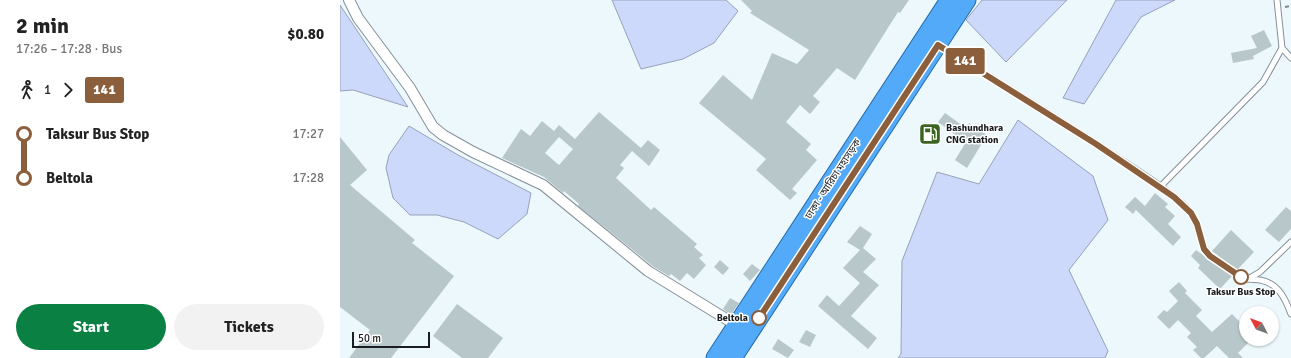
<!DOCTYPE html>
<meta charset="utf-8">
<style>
body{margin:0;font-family:Signika,"Noto Sans Bengali",sans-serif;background:#f2f2f2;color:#222;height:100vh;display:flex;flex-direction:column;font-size:15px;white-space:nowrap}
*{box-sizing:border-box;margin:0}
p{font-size:13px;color:#767676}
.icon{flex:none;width:22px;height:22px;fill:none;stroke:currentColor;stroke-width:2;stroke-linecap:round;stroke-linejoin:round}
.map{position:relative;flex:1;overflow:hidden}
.drawer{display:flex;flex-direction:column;background:#fff;width:340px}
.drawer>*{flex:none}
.badge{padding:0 8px;border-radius:3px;font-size:14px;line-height:26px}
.needle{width:26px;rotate:311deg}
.fabs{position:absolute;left:899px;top:306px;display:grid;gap:8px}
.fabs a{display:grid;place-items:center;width:40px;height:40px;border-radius:50%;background:#fff;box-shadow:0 1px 3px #0004;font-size:20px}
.scale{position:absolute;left:12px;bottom:10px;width:78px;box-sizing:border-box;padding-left:4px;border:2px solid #1a1e21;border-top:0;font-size:11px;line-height:14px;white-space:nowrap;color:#1a1e21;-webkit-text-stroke:3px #fff;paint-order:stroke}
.map>.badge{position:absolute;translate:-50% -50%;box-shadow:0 0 0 2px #fff}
.legs{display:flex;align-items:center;gap:6px;height:44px;padding:0 16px;font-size:13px}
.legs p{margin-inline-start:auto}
.head{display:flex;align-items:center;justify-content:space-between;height:68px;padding:0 16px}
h1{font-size:22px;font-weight:800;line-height:30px}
.cta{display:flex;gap:8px;margin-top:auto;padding:8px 16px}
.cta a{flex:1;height:46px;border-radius:24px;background:#0b8043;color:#fff;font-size:16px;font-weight:800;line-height:46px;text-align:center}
.cta a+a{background:#f2f2f2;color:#222}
ul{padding:0 16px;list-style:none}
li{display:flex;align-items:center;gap:14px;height:44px;font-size:15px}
li i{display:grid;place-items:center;width:6px;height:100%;margin:0 5px;background:currentColor}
li i::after{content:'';width:10px;height:10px;margin:-5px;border:3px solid;border-radius:50%;background:#fff}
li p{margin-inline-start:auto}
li:first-child i{background:linear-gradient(#0000 50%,currentColor 0)}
li:last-child i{background:linear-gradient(currentColor 50%,#0000 0)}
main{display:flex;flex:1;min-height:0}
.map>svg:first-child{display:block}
.water{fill:#cdd9fa;stroke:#97a1b9}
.building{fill:#b8c7ca;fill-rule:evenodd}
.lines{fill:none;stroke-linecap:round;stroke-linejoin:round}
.service-casing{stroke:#849097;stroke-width:7}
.minor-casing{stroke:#849097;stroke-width:12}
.trunk-casing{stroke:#226bac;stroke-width:19}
.path{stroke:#7d8488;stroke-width:2;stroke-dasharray:4 2;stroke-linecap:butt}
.service{stroke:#fff;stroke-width:5}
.minor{stroke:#fff;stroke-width:10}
.trunk{stroke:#52aaf8;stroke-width:17}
.line-1-casing{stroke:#fff;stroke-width:9}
.line-1{stroke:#8b5e3c;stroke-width:6}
.stop-1-dot{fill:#fff;stroke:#8b5e3c;stroke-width:2}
.labels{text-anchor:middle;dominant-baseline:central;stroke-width:3;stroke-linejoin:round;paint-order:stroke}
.poi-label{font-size:10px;font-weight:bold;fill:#1a1e21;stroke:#fff;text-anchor:start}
.street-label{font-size:10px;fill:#1a1e21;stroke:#fff}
.stop-label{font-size:10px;font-weight:bold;fill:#1a1e21;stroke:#fff}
</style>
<main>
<section class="drawer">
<div class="head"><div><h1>2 min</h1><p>17:26 – 17:28 · Bus</p></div><b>$0.80</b></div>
<div class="legs"><svg class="icon" aria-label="walk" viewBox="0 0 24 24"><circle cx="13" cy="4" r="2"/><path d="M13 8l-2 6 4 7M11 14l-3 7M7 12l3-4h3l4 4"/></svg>1<svg class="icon" aria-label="forward" viewBox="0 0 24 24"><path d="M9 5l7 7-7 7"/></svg><b class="badge" style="background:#8b5e3c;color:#fff">141</b></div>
<ul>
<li><i style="color:#8b5e3c"></i><b>Taksur Bus Stop</b><p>17:27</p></li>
<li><i style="color:#8b5e3c"></i><b>Beltola</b><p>17:28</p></li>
</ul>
<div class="cta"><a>Start</a><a>Tickets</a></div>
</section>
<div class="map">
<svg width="951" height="358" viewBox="0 0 951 358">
<rect width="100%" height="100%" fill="#edf8fd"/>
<!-- water -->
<g class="water">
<polygon points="272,0 386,0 398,11 374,43 343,59 301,69"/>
<polygon points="642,0 727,0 666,62 626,20"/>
<polygon points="776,0 835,0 801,17 744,104 723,98"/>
<polygon points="0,5 68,107 13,90 0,91"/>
<polygon points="678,120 753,176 768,220 729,270 768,351 765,358 558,358 561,354 562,261 597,172 639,184"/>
<polygon points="69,126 118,155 191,193 187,214 158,239 124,222 97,215 70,215 53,198 46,168 49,155"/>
</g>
<!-- building -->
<g class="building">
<polygon points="401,0 569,0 560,13 558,12 515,80 497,68 473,96 480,102 470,114 460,105 446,122 471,144 466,150 477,160 452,189 457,193 450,200 416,170 426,159 359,103 383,75 412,100 432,53 457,64 469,50 410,13 412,11"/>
<polygon points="924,30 932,46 913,56 914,59 893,63 891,53 917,48 911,36"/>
<path d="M 259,112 L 301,148 L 308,140 L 320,150 L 309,166 L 292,151 L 280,165 L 284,168 L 276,178 L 311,210 L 314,207 L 357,244 L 354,247 L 363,255 L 359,258 L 366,265 L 354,279 L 347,273 L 340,281 L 331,274 L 329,276 L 314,267 L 238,206 L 239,204 L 224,191 L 223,193 L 204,177 L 162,158 L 181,129 L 190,136 L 202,121 L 214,131 L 219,125 L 235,139 ZM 219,137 L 233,149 L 219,165 L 205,153 Z"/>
<polygon points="605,113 626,128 629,123 647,135 627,168 615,160 626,142 598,122"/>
<polygon points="0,137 27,170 10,185 75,240 72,243 114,276 51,358 9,358 30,330 0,307"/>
<polygon points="815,193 828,204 825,207 835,216 828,224 841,237 833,246 796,210 793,214 785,207 795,197 805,206"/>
<polygon points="946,207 951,211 951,229 939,242 925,230"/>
<polygon points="520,226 532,234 523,248 536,259 523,272 539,285 511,316 537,338 528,349 478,306 487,295 499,306 520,283 503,268 520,250 507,242"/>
<polygon points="891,230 914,252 897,270 872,251"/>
<polygon points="856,250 892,276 880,289 858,268 860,265 851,256"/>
<polygon points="380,260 389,268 383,275 374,267"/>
<polygon points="412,264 420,270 410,281 403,274"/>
<polygon points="839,282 847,291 845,293 862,310 856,316 872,332 892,314 906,328 906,339 912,339 898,353 903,358 889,358 877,346 864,358 861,358 853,350 857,347 847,337 851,333 838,320 829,329 817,317 824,310 827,312 838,301 829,291"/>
<polygon points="390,298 399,303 391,315 383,309"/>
<polygon points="117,304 163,338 148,358 122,358 93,336"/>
<polygon points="466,330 476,335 470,347 459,342"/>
<polygon points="438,339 454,350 448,358 432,349"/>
</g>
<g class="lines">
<!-- service casing -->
<g class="service-casing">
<g id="service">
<polyline points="937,0 942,48 951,58"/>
<path d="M 601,47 C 654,79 707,112 760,146 C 787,164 823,185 846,207 C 861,221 856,244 872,257 C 881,264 892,273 902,277 C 907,280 914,279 920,280 C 938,283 945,298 951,314"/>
<polyline points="820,187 923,82 942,48"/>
<polyline points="908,279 920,272 951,242"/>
</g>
</g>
<!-- minor casing -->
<g class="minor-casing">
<polyline id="minor" points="9,0 18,18 70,88 93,127 103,135 133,152 203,185 308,271 396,325"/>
</g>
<!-- trunk casing -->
<g class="trunk-casing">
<g id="trunk">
<polyline points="375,358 609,0"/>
<polyline points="393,358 627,0"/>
</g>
</g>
<!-- path -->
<polyline class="path" points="945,7 951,6"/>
<!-- service -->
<use href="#service" class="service"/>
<!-- minor -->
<use href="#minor" class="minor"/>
<!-- trunk -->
<use href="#trunk" class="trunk"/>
</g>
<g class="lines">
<!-- line-1 casing -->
<g class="line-1-casing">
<polyline id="line-1" points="419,318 598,45 756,144 834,197 851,213 857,224 864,249 870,256 901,277"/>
</g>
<!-- line-1 -->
<use href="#line-1" class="line-1"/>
</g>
<!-- icons -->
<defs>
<g id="fuel-square" transform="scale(1.15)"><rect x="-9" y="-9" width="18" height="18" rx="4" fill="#3b6420" stroke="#fff"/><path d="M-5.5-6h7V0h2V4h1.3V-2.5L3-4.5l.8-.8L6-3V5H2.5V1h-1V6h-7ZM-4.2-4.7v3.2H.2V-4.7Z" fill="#fff"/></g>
</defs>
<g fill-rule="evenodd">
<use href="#fuel-square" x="590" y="134"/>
</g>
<!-- markers -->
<g class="stop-1-dot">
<circle cx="901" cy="277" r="7"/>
<circle cx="419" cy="318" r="7"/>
</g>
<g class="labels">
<!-- poi labels -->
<g class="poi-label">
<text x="606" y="128">Bashundhara<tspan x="606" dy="12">CNG station</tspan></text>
</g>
<!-- street labels -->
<g class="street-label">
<text transform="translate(493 179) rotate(-57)">ঢাকা - আরিচা মহাসড়ক</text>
</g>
<!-- stop labels -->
<g class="stop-label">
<text x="901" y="292">Taksur Bus Stop</text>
<text x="408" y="318" text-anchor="end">Beltola</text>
</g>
</g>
</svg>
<div class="fabs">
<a><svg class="needle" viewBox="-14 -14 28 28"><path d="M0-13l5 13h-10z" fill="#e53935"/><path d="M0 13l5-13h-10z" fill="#767676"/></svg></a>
</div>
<div class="scale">50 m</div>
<b class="badge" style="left:625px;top:61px;background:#8b5e3c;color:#fff">141</b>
</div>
</main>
